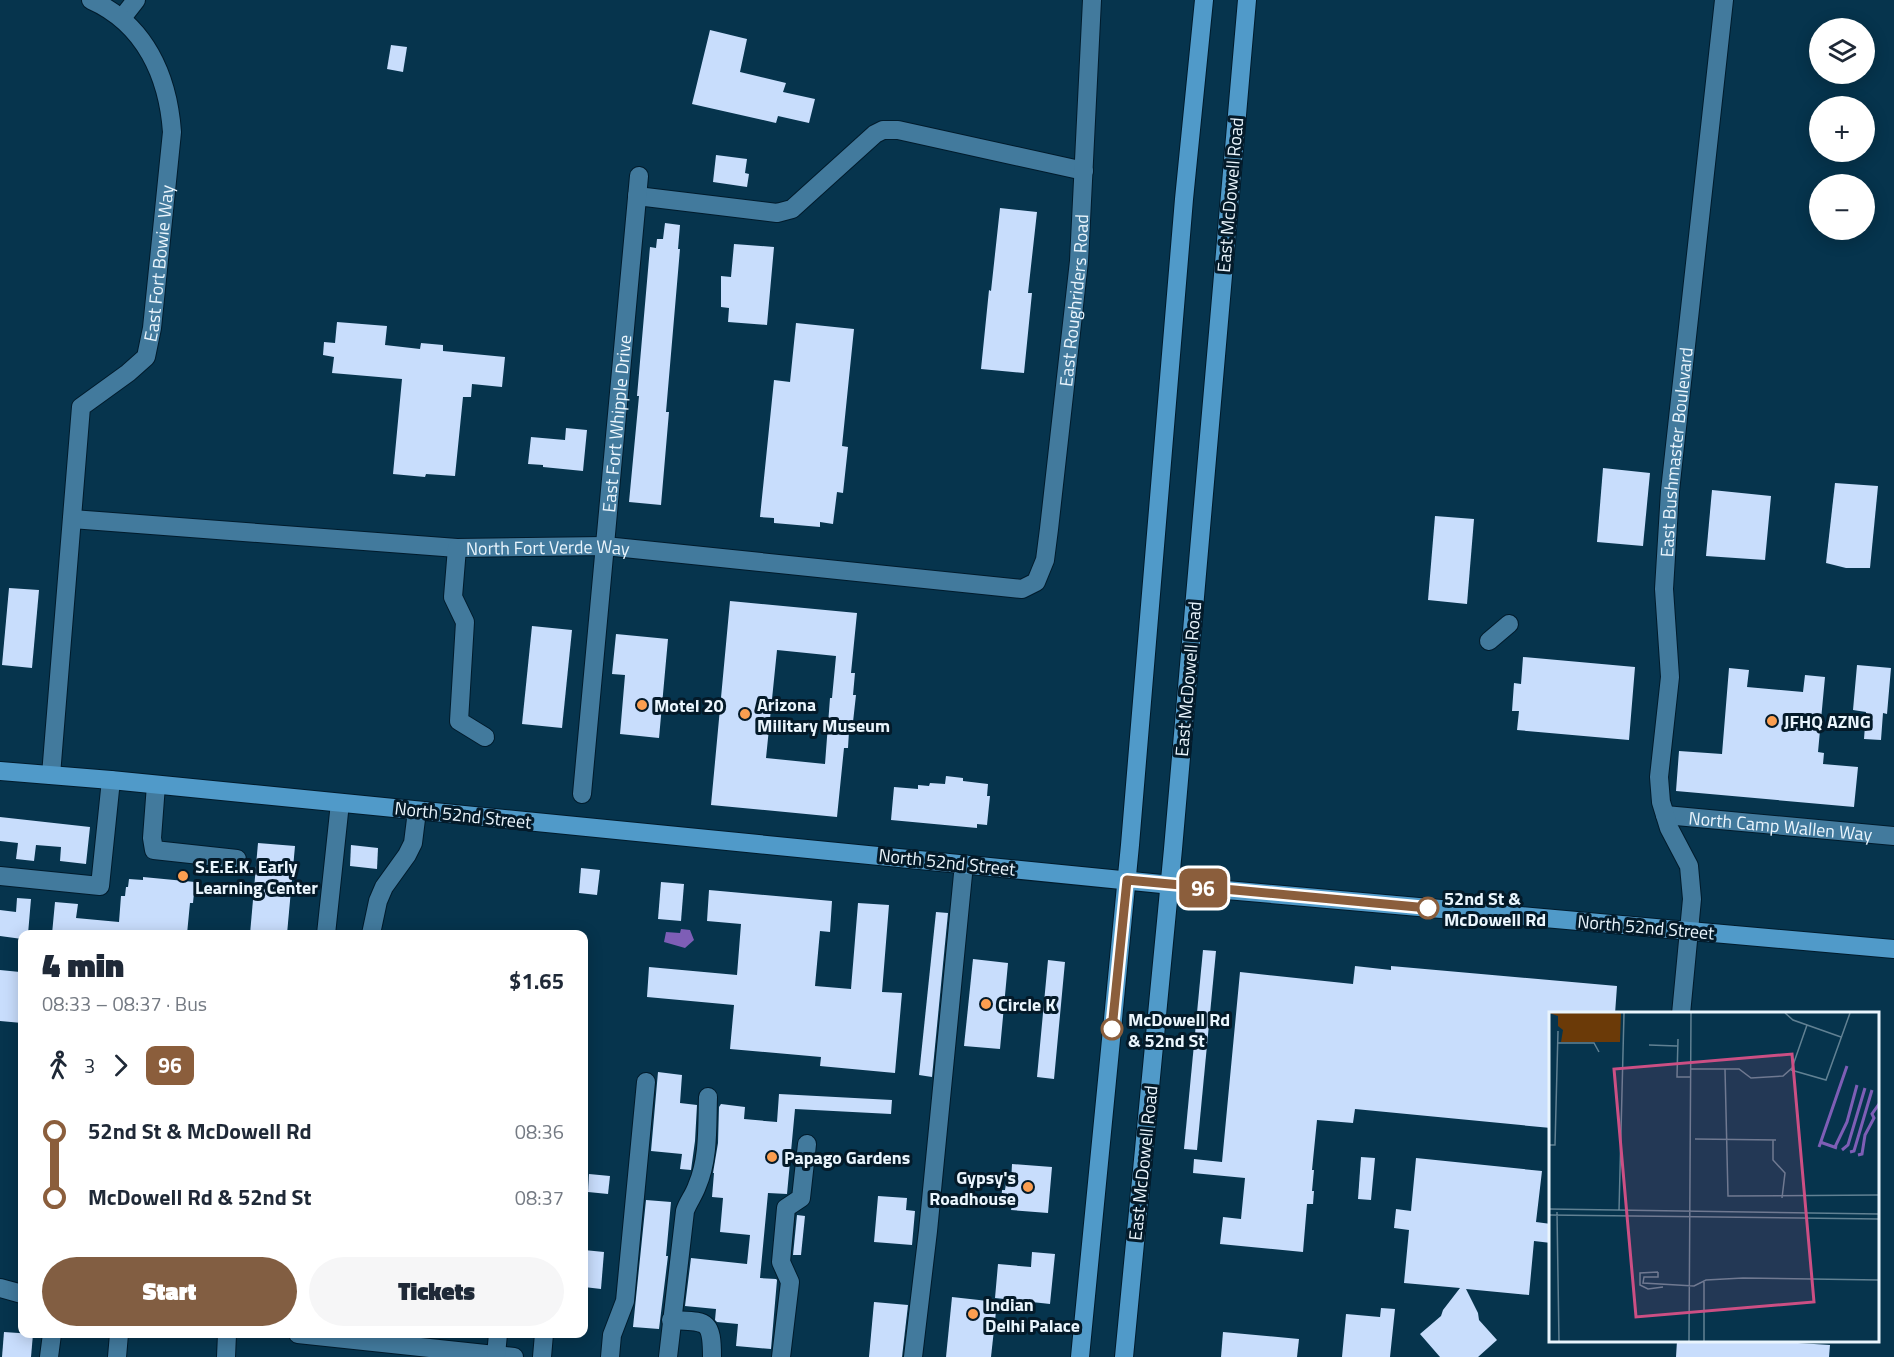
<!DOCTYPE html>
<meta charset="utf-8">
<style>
body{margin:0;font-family:"Titillium Web",sans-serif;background:#f6f6f7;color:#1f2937;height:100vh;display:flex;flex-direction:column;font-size:22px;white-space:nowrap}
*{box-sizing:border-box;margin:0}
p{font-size:20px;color:#747a83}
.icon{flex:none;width:33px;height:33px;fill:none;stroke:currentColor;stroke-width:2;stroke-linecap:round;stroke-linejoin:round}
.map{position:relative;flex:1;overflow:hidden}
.side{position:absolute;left:18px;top:930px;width:570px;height:408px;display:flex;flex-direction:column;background:#fff;border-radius:12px;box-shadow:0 3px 15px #0003}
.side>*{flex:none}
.badge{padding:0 12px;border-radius:9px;font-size:21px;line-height:39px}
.fabs{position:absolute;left:1809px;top:18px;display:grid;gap:12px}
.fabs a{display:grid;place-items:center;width:66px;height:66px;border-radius:50%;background:#fff;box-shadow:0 3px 15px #0003;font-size:30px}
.map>.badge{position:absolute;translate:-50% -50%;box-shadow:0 0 0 3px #fff}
.legs{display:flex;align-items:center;gap:9px;height:66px;padding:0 24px;font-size:20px}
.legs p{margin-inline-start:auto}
.summary{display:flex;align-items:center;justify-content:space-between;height:102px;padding:0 24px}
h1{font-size:33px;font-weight:800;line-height:45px}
.button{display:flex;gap:12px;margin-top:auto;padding:12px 24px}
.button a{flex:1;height:69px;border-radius:36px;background:#825e42;color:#fff;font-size:24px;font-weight:800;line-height:69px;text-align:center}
.button a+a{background:#f6f6f7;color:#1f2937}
ul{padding:0 24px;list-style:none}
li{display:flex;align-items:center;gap:21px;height:66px;font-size:22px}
li i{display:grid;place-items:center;width:9px;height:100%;margin:0 8px;background:currentColor}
li i::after{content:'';width:15px;height:15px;margin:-8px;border:4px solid;border-radius:50%;background:#fff}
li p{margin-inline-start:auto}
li:first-child i{background:linear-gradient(#0000 50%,currentColor 0)}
li:last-child i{background:linear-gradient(currentColor 50%,#0000 0)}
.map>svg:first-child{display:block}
.water{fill:#7e5eb6}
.building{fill:#c8ddfc;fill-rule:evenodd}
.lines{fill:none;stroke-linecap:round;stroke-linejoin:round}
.minor-casing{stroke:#001b2c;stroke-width:20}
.major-casing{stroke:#001b2c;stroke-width:20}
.minor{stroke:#427a9d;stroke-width:18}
.major{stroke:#509ac9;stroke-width:18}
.line-1-casing{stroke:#fff;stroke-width:14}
.line-1{stroke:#8b5e3c;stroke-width:9}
.poi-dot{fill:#fb9e50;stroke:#041a29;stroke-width:2}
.stop-1-dot{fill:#fff;stroke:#8b5e3c;stroke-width:3}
.labels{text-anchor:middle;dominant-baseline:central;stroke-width:6;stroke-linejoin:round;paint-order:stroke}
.street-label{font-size:18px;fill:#eaf5fd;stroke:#041a29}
.poi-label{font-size:18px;font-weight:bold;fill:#eaf5fd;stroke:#041a29;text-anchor:start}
.stop-label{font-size:18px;font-weight:bold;fill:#eaf5fd;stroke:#041a29;text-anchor:start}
.inset-river{fill:none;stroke:#7e5eb6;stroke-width:3}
.inset-road{fill:none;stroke:#618193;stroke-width:1.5}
.view{fill:#cc4f84;fill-opacity:0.15;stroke:#cc4f84;stroke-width:3}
.inset-edge{fill:none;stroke:#eaf5fd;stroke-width:3}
</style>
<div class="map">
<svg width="1894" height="1357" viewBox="0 0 1894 1357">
<rect width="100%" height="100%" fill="#06344d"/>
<!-- water -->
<polygon class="water" points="681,929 690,930 694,940 685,948 664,942 666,932 680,933"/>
<!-- building -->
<g class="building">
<polygon points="710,30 747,39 740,72 786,83 783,92 815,99 809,123 778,116 776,123 692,104"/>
<polygon points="391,45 407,47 403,72 387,69"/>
<polygon points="716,155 747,159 745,173 749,174 747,187 713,182"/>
<polygon points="1000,208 1037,212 1028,293 1032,293 1024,373 981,369 989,290 991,291"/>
<polygon points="665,223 680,225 678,249 680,249 666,412 669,412 661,505 629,502 639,396 637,396 650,247 656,248 657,239 663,239"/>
<polygon points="734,244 774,247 767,325 728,322 729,308 721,307 721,276 731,277"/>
<polygon points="337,322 387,326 385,345 420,349 421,343 443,345 443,351 505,357 502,387 472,384 471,397 463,397 455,476 426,474 425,477 393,474 402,379 332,373 334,357 323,355 324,342 335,343"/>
<polygon points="796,323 854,329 842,446 848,447 843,493 837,492 833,524 820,522 820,527 774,523 774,518 760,517 774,380 790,382"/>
<polygon points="566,428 587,430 583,471 543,467 543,465 528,464 531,437 565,440"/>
<polygon points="1603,468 1650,473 1643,546 1597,542"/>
<polygon points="1835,483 1878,486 1870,568 1846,568 1826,563"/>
<polygon points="1712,490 1771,496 1765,560 1706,556"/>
<polygon points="1435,516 1474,519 1467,604 1428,600"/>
<polygon points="9,588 39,590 32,668 2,665"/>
<path d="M 730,601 L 857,613 L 851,673 L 855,673 L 853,695 L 856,695 L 852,731 L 849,731 L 848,748 L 844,748 L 837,817 L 711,805 ZM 777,650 L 836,656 L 832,698 L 830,698 L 825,764 L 766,758 Z"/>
<polygon points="532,626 572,630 562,728 522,724"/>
<polygon points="616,634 668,639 659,738 620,734 625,675 612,674"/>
<polygon points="1523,657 1635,667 1629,740 1517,730 1519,711 1512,711 1514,683 1521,684"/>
<polygon points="1857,665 1891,668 1887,714 1883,713 1881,740 1864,739 1866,712 1853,710"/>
<polygon points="1729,668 1749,670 1747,687 1803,692 1805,675 1825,677 1818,752 1824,753 1823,764 1858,767 1854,807 1676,791 1679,751 1722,754"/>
<polygon points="946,776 963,778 963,781 988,784 987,796 990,796 987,825 977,824 977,828 891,820 894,787 918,789 918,785 929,786 930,783 945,784"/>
<polygon points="0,817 90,827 86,864 60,861 61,847 36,845 34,861 16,859 18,843 0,841"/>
<polygon points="258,843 295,846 287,934 250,934"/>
<polygon points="351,845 378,848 377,869 350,866"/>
<polygon points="581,868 600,870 597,895 579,893"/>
<polygon points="143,877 195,882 193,903 190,903 187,934 52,934 55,902 78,904 76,918 119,922 121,896 125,896 126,887 128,887 129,879 143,880"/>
<polygon points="661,882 684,884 681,921 658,919"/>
<polygon points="709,890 832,901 830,932 820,931 815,986 851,989 858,903 889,905 882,992 902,993 895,1073 820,1066 821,1057 730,1049 734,1005 647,997 649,967 737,975 741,924 707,921"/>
<polygon points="17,898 31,899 28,934 22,934 22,939 0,936 0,910 16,912"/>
<polygon points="936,912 948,913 932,1077 919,1075"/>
<polygon points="1203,950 1216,951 1197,1150 1184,1149"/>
<polygon points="973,959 1008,963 1000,1049 964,1046"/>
<polygon points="1048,960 1065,962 1054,1079 1037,1077"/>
<polygon points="1355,966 1391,970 1391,966 1617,986 1615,1014 1551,1014 1551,1128 1355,1109 1353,1123 1317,1120 1312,1170 1314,1170 1312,1191 1314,1191 1313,1204 1307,1204 1303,1252 1220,1244 1223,1217 1241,1219 1245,1178 1193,1173 1194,1159 1222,1162 1240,972 1353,984"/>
<polygon points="0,970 20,972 20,981 22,981 22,1023 0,1021"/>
<polygon points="658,1072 682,1075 680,1103 697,1105 695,1141 691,1170 680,1169 682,1154 651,1151"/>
<polygon points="779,1094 892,1100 891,1114 795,1109 787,1194 768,1193 760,1278 776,1279 777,1280 771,1349 736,1346 738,1324 717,1322 715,1320 716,1309 685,1306 691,1258 747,1264 750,1235 720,1232 723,1198 712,1197 714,1173 713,1173 718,1143 719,1107 721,1104 745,1107 744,1119 777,1122"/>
<polygon points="1361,1157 1375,1158 1371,1200 1358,1199"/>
<polygon points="1416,1158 1542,1171 1536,1222 1551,1224 1551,1243 1534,1241 1529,1295 1466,1289 1478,1313 1479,1320 1497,1340 1478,1357 1440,1357 1420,1334 1441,1316 1443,1310 1460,1288 1404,1283 1409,1230 1394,1228 1396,1209 1411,1211"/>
<polygon points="1012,1164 1052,1167 1048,1213 1011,1210 1012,1205 1001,1204 1002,1190 1005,1190 1006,1183 1011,1183"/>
<polygon points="589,1174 610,1176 608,1194 588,1192"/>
<polygon points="878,1196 907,1198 906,1210 915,1211 912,1245 874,1242"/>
<polygon points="646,1200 671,1202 666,1256 668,1256 659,1329 633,1327"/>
<polygon points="797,1215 805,1216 801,1255 793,1255"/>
<polygon points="584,1250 604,1252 601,1289 584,1287"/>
<polygon points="1032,1252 1055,1254 1050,1304 995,1298 998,1264 1031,1267"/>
<polygon points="952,1297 997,1302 991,1357 946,1357"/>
<polygon points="874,1302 908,1305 902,1357 869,1357"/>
<polygon points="1381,1308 1395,1309 1390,1357 1342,1357 1346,1314 1380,1317"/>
<polygon points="4,1332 33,1334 31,1357 2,1357"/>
<polygon points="1223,1332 1299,1339 1297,1357 1221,1357"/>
<polygon points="1677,1341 1765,1341 1830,1345 1829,1357 1676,1357"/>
</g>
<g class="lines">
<!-- minor casing -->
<g class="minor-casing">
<g id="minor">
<polyline points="122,18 136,0"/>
<polyline points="637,196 777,213 792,209 875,134 883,130 898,130 1084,171"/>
<path id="s1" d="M 72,519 L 457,548 L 605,546 L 1022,589 L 1036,582 L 1045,560 L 1049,529 L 1079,261 L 1092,0"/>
<polyline points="457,548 453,597 465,622 459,721 485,737"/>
<polyline points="1489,641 1509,624"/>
<path id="s2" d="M 51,775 L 81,407 L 128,373 L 146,357 L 152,328 L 172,132 C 168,76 145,24 91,0"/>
<polyline points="156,785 152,838 154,850 237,859"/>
<path id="s3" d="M 582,794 L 639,176"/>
<path id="s4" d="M 1665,815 L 1894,836"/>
<polyline points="0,876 100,886 111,780"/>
<polyline points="326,934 340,803"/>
<polyline points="371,934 378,901 384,887 407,855 413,843 417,811"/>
<path id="s5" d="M 1681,1014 L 1692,899 L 1689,866 L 1669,828 L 1661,802 L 1659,777 L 1670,677 L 1664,589 L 1670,491 L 1724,0"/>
<polyline points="0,1288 22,1294"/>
<path d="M 671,1320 C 706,1322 712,1318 712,1357"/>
<polyline points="298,1334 514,1357"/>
<polyline points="496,1355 498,1334"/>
<polyline points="49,1357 52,1334"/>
<polyline points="117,1357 119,1334"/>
<polyline points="226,1357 227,1334"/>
<polyline points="542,1357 544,1334"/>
<polyline points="610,1357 612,1335 625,1301 646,1082"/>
<path d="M 668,1357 L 685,1211 C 688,1202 694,1195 697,1186 C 709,1158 707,1127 708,1097"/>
<polyline points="781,1357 790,1282 781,1262 786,1208 801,1198 807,1144"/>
<polyline points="913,1357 928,1231 964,864"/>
</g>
</g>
<!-- major casing -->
<g class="major-casing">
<g id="major">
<polyline points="0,771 111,780 1192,887 1894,949"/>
<polyline points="1080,1357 1130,845 1184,199 1204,0"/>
<polyline points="1124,1357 1173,849 1247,0"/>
</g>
</g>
<!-- minor -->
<use href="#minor" class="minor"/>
<!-- major -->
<use href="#major" class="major"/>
</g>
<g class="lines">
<!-- line-1 casing -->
<g class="line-1-casing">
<polyline id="line-1" points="1112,1029 1127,880 1428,908"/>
</g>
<!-- line-1 -->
<use href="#line-1" class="line-1"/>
</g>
<!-- markers -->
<g class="poi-dot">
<circle cx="642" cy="705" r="6"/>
<circle cx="745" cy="714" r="6"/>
<circle cx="1772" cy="721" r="6"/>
<circle cx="183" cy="876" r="6"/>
<circle cx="986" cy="1004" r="6"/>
<circle cx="772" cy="1157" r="6"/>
<circle cx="1028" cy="1187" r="6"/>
<circle cx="973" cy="1314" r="6"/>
</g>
<g class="stop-1-dot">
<circle cx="1428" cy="908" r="10"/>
<circle cx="1112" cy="1029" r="10"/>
</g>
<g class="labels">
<!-- street labels -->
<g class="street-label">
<text transform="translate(1230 195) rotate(-85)">East McDowell Road</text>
<text stroke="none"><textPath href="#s2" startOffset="546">East Fort Bowie Way</textPath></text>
<text stroke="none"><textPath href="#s1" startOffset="1254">East Roughriders Road</textPath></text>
<text stroke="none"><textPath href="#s3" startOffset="372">East Fort Whipple Drive</textPath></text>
<text stroke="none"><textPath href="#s5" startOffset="570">East Bushmaster Boulevard</textPath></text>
<text stroke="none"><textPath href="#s1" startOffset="477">North Fort Verde Way</textPath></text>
<text transform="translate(1188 679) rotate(-85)">East McDowell Road</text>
<text transform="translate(463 815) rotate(6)">North 52nd Street</text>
<text stroke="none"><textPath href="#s4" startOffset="116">North Camp Wallen Way</textPath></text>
<text transform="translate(947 862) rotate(6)">North 52nd Street</text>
<text transform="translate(1646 927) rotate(5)">North 52nd Street</text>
<text transform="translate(1143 1163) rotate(-84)">East McDowell Road</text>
</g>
<!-- poi labels -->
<g class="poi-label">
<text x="757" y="704">Arizona<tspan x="757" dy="21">Military Museum</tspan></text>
<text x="654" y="705">Motel 20</text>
<text x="1784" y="721">JFHQ AZNG</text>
<text x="195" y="866">S.E.E.K. Early<tspan x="195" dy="21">Learning Center</tspan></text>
<text x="998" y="1004">Circle K</text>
<text x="784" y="1157">Papago Gardens</text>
<text x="1016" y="1177" text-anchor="end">Gypsy's<tspan x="1016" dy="21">Roadhouse</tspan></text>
<text x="985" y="1304">Indian<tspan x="985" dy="21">Delhi Palace</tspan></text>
</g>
<!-- stop labels -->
<g class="stop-label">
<text x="1444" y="898">52nd St &amp;<tspan x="1444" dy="21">McDowell Rd</tspan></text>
<text x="1128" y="1019">McDowell Rd<tspan x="1128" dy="21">&amp; 52nd St</tspan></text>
</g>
</g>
<!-- overview -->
<g transform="translate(1549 1012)">
<rect width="330" height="330" fill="#06344d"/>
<path d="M 0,1 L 72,1 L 71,30 L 12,30 L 14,18 L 9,14 L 9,4 Z" fill="#6b3a08"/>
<path class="inset-river" d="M 271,130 L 288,136M 270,135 L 298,54M 286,135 L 298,110 L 308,73M 293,138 L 299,133 L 316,76M 301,140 L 305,139 L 323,78M 309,143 L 313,142 L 316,123 L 325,106 L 323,102 L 330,92"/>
<path class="inset-road" d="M 236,1 L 244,8 L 292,25M 129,27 L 128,65 L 142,65M 9,31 L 45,31 L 50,40M 100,33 L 128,34M 142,57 L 190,57 L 202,66 L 234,64 L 243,56 L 258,13M 176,57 L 179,184 L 330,183M 242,58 L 277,68 L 301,1M 146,127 L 227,128M 224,128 L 224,148 L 236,161 L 233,186M 0,133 L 6,133 L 9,19M 0,197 L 330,202M 70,199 L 75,1M 8,200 L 10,329M 0,203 L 330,207M 109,260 L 109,265 L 95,265 L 94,271 L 145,274 L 157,268 L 194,266 L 330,268M 109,260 L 91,261 L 91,273 L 99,277 L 114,275M 140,329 L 142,1M 155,329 L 155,269"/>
<path class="view" d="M 243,42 L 265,290 L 87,305 L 65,57 Z"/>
<rect width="330" height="330" class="inset-edge"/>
</g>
</svg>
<div class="fabs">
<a><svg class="icon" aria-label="layers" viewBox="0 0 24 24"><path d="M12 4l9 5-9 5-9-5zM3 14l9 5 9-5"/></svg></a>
<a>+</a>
<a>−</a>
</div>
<b class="badge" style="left:1203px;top:888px;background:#8b5e3c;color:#fff">96</b>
<section class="side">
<div class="summary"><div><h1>4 min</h1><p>08:33 – 08:37 · Bus</p></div><b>$1.65</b></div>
<div class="legs"><svg class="icon" aria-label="walk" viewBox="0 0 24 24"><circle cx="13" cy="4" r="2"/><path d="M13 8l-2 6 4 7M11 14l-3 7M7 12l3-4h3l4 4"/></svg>3<svg class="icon" aria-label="forward" viewBox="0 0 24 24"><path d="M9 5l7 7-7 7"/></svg><b class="badge" style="background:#8b5e3c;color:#fff">96</b></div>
<ul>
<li><i style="color:#8b5e3c"></i><b>52nd St &amp; McDowell Rd</b><p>08:36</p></li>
<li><i style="color:#8b5e3c"></i><b>McDowell Rd &amp; 52nd St</b><p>08:37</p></li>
</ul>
<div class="button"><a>Start</a><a>Tickets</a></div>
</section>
</div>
